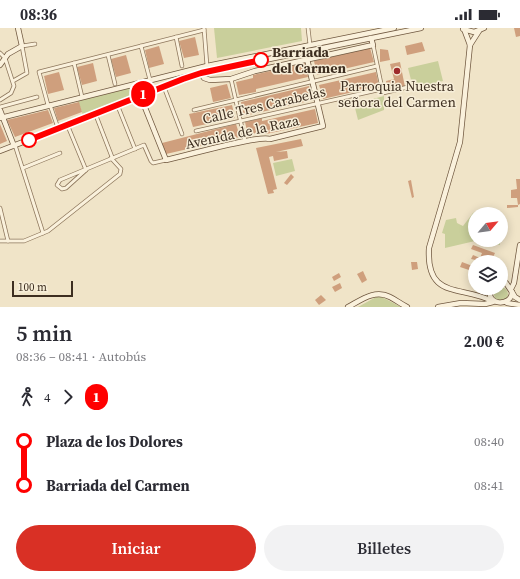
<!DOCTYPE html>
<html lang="es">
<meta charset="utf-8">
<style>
body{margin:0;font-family:"Source Serif 4",serif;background:#f2f2f3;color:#2b2b33;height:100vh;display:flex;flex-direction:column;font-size:15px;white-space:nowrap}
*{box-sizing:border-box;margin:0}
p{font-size:13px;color:#7c7c81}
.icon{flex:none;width:22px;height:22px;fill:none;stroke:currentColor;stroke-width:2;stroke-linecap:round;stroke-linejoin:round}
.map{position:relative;height:279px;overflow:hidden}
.sheet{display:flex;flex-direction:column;background:#fff;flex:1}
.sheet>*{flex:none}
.badge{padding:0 8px;border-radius:13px;font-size:14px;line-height:26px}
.needle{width:26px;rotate:61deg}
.controls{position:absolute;left:468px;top:179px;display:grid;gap:8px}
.controls a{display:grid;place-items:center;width:40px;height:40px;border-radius:50%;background:#fff;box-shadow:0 2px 10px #0003;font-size:20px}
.scale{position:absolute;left:12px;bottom:10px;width:61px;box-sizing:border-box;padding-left:4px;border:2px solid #3d2e20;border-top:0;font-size:11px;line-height:14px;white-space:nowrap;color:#3d2e20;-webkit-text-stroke:3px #f7eed8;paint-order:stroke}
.map>.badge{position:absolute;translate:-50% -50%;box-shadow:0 0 0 2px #fff}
.legs{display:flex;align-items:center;gap:6px;height:44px;padding:0 16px;font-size:13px}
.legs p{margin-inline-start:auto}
.summary{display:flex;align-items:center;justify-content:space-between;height:68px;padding:0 16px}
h1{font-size:22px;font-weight:600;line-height:30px}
.primary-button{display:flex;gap:8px;margin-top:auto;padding:8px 16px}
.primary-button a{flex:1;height:46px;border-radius:24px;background:#d93025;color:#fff;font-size:16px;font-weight:600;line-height:46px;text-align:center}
.primary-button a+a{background:#f2f2f3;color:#2b2b33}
ul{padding:0 16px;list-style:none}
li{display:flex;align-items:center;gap:14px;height:44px;font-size:15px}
li i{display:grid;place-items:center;width:6px;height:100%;margin:0 5px;background:currentColor}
li i::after{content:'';width:10px;height:10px;margin:-5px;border:3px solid;border-radius:50%;background:#fff}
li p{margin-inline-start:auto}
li:first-child i{background:linear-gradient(#0000 50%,currentColor 0)}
li:last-child i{background:linear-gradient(currentColor 50%,#0000 0)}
.status{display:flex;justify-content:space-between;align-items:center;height:28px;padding:0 20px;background:#fff;direction:ltr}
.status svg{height:11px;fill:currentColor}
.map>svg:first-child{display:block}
.green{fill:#c9cf9b}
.building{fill:#cf9f7d}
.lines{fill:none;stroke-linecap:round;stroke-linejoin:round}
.street-casing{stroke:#8d765c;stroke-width:4.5}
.secondary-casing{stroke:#6f573f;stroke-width:6}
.street{stroke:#faf1dc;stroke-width:3}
.secondary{stroke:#faf1dc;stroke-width:4.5}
.line-1-casing{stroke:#fff;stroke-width:9}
.line-1{stroke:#f00;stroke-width:6}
.stop-1-dot{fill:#fff;stroke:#f00;stroke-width:2}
.poi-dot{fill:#9e2a2b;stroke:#f7eed8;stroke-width:1.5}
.labels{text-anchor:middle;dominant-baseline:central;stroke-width:3;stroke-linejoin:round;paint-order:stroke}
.stop-label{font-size:14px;font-weight:bold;fill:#3d2e20;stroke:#f7eed8;text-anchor:start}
.poi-label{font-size:14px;fill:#3d2e20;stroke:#f7eed8}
.street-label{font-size:14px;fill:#3d2e20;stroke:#f7eed8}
</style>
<div class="status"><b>08:36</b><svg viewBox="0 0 49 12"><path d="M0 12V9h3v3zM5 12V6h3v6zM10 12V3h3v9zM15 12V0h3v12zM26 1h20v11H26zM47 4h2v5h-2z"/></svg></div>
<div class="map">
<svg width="520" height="279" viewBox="0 0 520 279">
<rect width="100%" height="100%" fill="#f0e4c8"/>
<!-- green -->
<g class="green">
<polygon points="214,0 301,0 302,13 217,30"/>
<polygon points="438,33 443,53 413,60 408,40"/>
<polygon points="130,60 133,63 130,68 83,87 78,73"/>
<polygon points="384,68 384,82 358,92 354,76"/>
<polygon points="292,131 295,143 276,148 273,135"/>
<polygon points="478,183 478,186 475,186 475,212 500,212 500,217 475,213 445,220 445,206 442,205 446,192 456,190 457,195 463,198 473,185"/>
<circle cx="501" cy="266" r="7"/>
<polygon points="376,269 382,269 401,279 358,279"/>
</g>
<!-- building -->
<g class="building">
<polygon points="514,0 520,0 520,8 516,9"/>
<polygon points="195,9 199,27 184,30 179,13"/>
<polygon points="422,14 425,23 407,27 405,18"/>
<polygon points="159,18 164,36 149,40 145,22"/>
<polygon points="370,20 374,34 317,47 314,33"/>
<polygon points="380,21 388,22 390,32 380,34"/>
<polygon points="126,27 131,45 116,49 111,31"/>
<polygon points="400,34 405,59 388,63 386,53 394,51 390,36"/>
<polygon points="93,35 97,53 82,57 77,39"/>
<polygon points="305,35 308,49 256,61 256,64 239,67 236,54 253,50 253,47"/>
<polygon points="59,44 64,62 48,66 44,48"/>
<polygon points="376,44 379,58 323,71 319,57"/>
<polygon points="227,56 231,70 213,74 210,60"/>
<polygon points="309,58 313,72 244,88 241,74"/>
<polygon points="79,74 82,84 58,93 54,80"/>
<polygon points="232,77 235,90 193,99 189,86"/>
<polygon points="315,81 318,95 266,106 265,103 248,107 245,94 262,90 262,93"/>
<polygon points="48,82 53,95 15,109 7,92"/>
<polygon points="0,96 7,113 0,116"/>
<polygon points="236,96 240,109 166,126 162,115"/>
<polygon points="301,111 303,118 276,124 287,123 288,130 274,133 273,128 269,129 277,161 273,162 274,165 268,166 256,120"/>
<polygon points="291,146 294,149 287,157 284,155"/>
<polygon points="516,151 520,151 520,176 518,177 517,170 511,170 511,162 517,161"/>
<polygon points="411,152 414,169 412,170 408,153"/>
<polygon points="507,177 518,177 518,179 507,180"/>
<polygon points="493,182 494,186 478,186 478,183"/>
<polygon points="473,217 495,225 493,229 487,227 485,234 471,231 473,227 480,230 482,225 471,221"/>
<polygon points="411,234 417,234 418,241 412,242"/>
<polygon points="462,234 475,239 475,244 460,239"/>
<polygon points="363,243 367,252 362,255 357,246"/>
<polygon points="339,245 341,249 334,253 332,249"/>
<polygon points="340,255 342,260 335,264 332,259"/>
<polygon points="321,267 326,272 319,277 315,272"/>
</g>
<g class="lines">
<!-- street casing -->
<g class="street-casing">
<g id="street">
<polyline points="204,0 207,38"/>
<polyline points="308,0 310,17"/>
<polyline points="176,9 182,38"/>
<polyline points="373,17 383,65 408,59"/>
<polyline points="141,18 150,52"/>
<polyline points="0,25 5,30 14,58 11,65 0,72"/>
<polyline points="108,27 115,56"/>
<polyline points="74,35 82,69"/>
<polyline points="231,51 245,113"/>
<polyline points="13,53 27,45 22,18 35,16"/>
<polyline points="164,59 182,106"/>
<polyline points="117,76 135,121"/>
<polyline points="48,77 39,44 204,2"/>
<polyline points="50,77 58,100"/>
<polyline points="0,79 37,69"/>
<polyline points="194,82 377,38"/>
<polyline points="95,85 112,129"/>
<polyline points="67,96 86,142"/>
<polyline points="196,103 382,61"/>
<polyline points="15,117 43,205"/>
<polyline points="23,140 60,125"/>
<polyline points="86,142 66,160 62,161 57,157 60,152 144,117 151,133 153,135 166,132"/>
<polyline points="0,180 8,213"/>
<polyline points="0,213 24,213 48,203 120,146 121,141 111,130"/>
</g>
</g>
<!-- secondary casing -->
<g class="secondary-casing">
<g id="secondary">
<polyline points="463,1 474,4 484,0"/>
<path d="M 464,1 L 470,17 L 460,114 L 429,220 C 426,272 461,257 492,273"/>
<polyline points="470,17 479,3"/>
<polyline points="0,37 8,26 22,18 18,0"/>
<polyline points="201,45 204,50 210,52 231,51 255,43 373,17 371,10"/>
<polyline points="143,55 139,61 142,65 146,65"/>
<polyline points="131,58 136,62 133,70"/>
<path d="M 140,67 L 166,132 C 185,128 257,107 270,111 L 323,98 L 307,31"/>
<polyline points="0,82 14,118"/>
<polyline points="0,90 207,38 394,0"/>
<polyline points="0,123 201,45 421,0"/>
<path d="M 491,260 C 484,278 512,279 512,264 L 506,255 L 501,254"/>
<polyline points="511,261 514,255 520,217"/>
<polyline points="512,264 515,269 520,272"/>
<polyline points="507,275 520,277"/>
<path d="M 348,279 C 361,272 375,261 390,269 C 396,272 401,276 407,279"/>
<polyline points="438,279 461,275 485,276 493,274"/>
</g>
</g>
<!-- street -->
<use href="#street" class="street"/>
<!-- secondary -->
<use href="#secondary" class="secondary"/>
</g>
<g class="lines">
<!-- line-1 casing -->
<g class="line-1-casing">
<polyline id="line-1" points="29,112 183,51 201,45 261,32"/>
</g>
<!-- line-1 -->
<use href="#line-1" class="line-1"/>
</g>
<!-- markers -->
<g class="stop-1-dot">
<circle cx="261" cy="32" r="7"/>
<circle cx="29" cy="112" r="7"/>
</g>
<circle class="poi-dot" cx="397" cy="43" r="4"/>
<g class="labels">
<!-- stop labels -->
<g class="stop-label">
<text x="272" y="24">Barriada<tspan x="272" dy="16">del Carmen</tspan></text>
</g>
<!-- poi labels -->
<g class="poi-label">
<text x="397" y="58">Parroquia Nuestra<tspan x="397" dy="16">señora del Carmen</tspan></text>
</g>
<!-- street labels -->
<g class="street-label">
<text transform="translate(264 77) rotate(-13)">Calle Tres Carabelas</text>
<text transform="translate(242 104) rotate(-12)">Avenida de la Raza</text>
</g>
</g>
</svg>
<div class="controls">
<a><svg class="needle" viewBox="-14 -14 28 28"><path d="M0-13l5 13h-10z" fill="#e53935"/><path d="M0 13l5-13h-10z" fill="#7c7c81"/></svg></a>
<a><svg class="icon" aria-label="layers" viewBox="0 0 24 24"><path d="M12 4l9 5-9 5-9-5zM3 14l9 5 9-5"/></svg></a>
</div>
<div class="scale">100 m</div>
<b class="badge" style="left:143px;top:66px;background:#f00;color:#fff">1</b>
</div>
<section class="sheet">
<div class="summary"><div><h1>5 min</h1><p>08:36 – 08:41 · Autobús</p></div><b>2.00 €</b></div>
<div class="legs"><svg class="icon" aria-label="walk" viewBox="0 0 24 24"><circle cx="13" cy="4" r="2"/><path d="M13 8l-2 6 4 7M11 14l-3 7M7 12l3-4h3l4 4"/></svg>4<svg class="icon" aria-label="forward" viewBox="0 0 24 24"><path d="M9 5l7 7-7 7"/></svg><b class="badge" style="background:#f00;color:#fff">1</b></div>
<ul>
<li><i style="color:#f00"></i><b>Plaza de los Dolores</b><p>08:40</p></li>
<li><i style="color:#f00"></i><b>Barriada del Carmen</b><p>08:41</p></li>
</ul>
<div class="primary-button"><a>Iniciar</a><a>Billetes</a></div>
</section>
